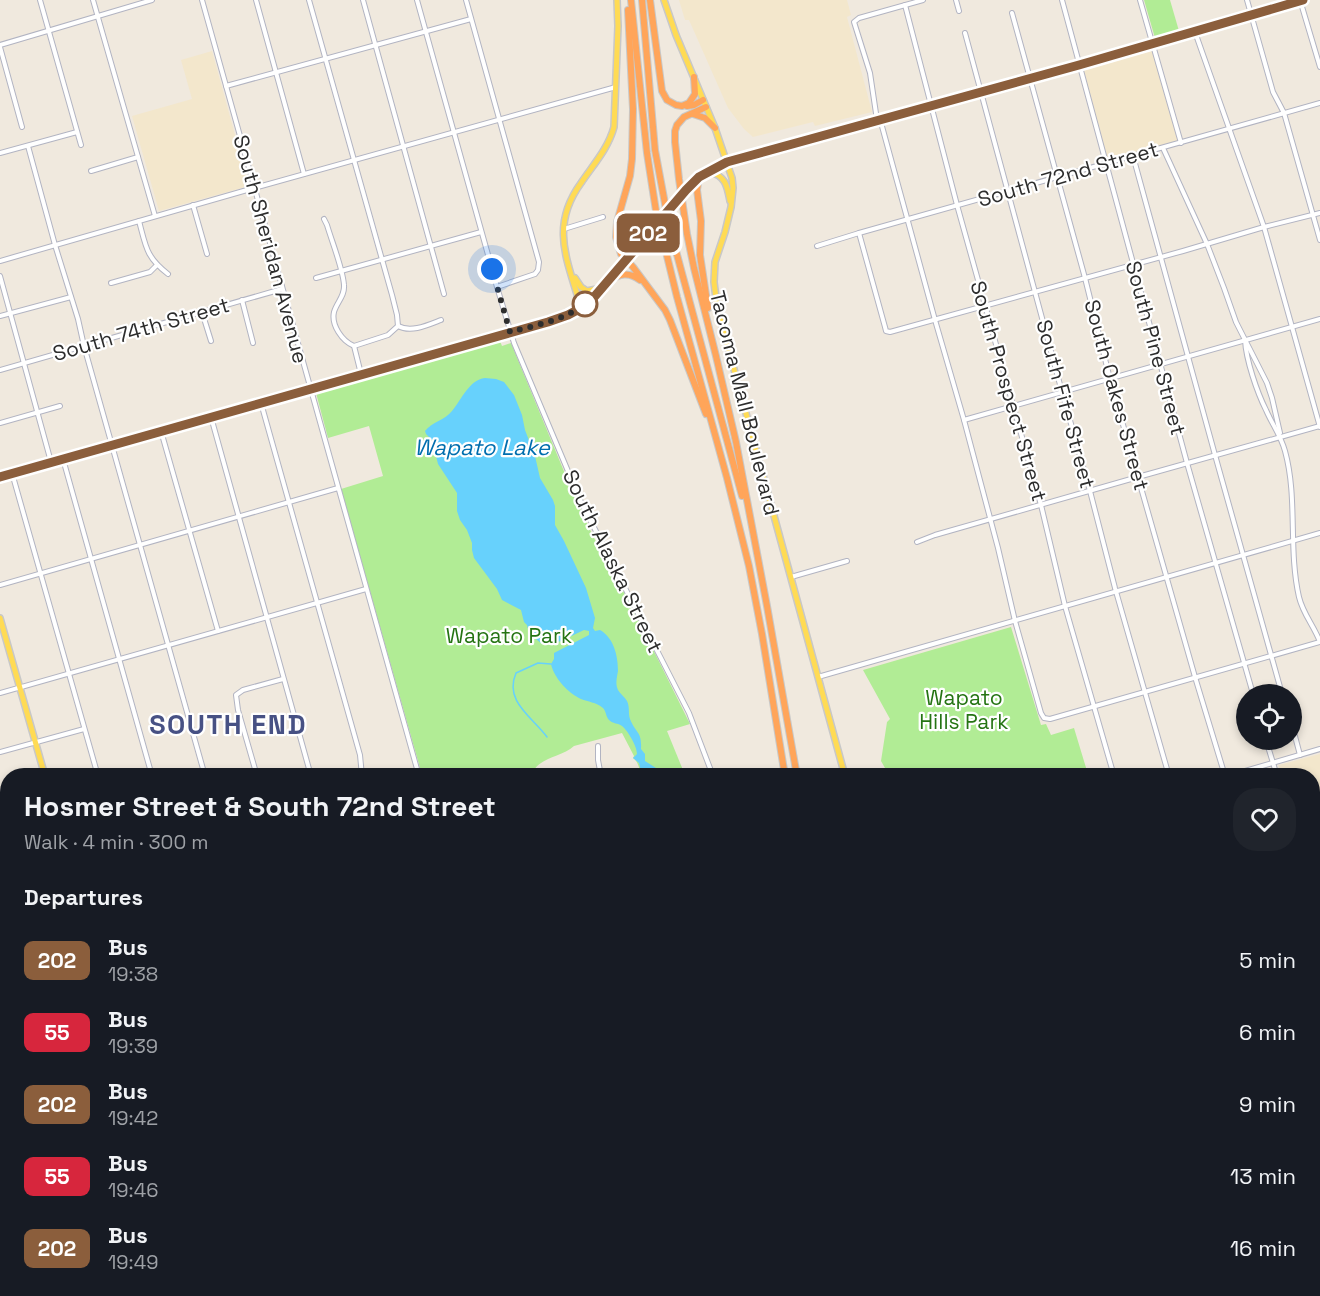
<!DOCTYPE html>
<meta charset="utf-8">
<style>
body{margin:0;font-family:"Space Grotesk",sans-serif;background:#20242c;color:#f1f3f6;height:100vh;display:flex;flex-direction:column;font-size:22px;white-space:nowrap}
*{box-sizing:border-box;margin:0}
p{font-size:20px;color:#9ea1a6}
.icon{flex:none;width:33px;height:33px;fill:none;stroke:currentColor;stroke-width:2;stroke-linecap:round;stroke-linejoin:round}
.map{position:relative;flex:1;overflow:hidden}
.side{position:absolute;left:0px;top:768px;width:1320px;height:528px;display:flex;flex-direction:column;background:#171b24;border-radius:24px 24px 0 0;box-shadow:0 3px 9px #0003}
.side>*{flex:none}
.badge{padding:0 12px;border-radius:9px;font-size:21px;line-height:39px}
.buttons{position:absolute;left:1236px;top:684px;display:grid;gap:12px}
.buttons a{display:grid;place-items:center;width:66px;height:66px;border-radius:50%;background:#171b24;box-shadow:0 3px 9px #0003;font-size:30px}
.you{position:absolute;width:30px;height:30px;margin:-15px;border:4px solid #fff;border-radius:50%;background:#1a73e8;box-shadow:0 0 0 9px #1a73e833}
.map>.badge{position:absolute;translate:-50% -50%;box-shadow:0 0 0 3px #fff}
h2{padding:0 24px;font-size:22px;line-height:54px}
.round{display:grid;place-items:center;flex:none;width:63px;height:63px;border-radius:24px;background:#20242c}
.overview{display:flex;align-items:center;justify-content:space-between;height:102px;padding:0 24px}
h1{font-size:28px;font-weight:600;line-height:45px}
ul{padding:0;list-style:none}
li{display:flex;align-items:center;gap:18px;height:72px;padding:0 24px}
li div{flex:1}
li b{display:block;font-size:22px}
li em{font-style:normal}
li .badge{min-width:66px;font-weight:700;text-align:center}
.map>svg:first-child{display:block}
.education{fill:#f3e7cc}
.green{fill:#b1ec95}
.water{fill:#67d1fc}
.lines{fill:none;stroke-linecap:round;stroke-linejoin:round}
.stream{stroke:#67d1fc;stroke-width:1.5}
.minor-casing{stroke:#b2b4c2;stroke-width:6}
.major-casing{stroke:#c8c8c8;stroke-width:8}
.highway-casing{stroke:#c8c8c8;stroke-width:8}
.minor{stroke:#fff;stroke-width:4}
.major{stroke:#ffdb54;stroke-width:5}
.highway{stroke:#ffa55a;stroke-width:6}
.major-bridge-casing{stroke:#c8c8c8;stroke-width:8;stroke-linecap:butt}
.major-bridge{stroke:#ffdb54;stroke-width:5}
.line-casing{stroke:#fff;stroke-width:14}
.line{stroke:#8b5e3c;stroke-width:9}
.walk{stroke:#2d2d2d;stroke-width:6;stroke-dasharray:0 10.8}
.stop-dot{fill:#fff;stroke:#8b5e3c;stroke-width:3}
.labels{text-anchor:middle;dominant-baseline:central;stroke-width:4.5;stroke-linejoin:round;paint-order:stroke}
.street-label{font-size:21px;fill:#2d2d2d;stroke:#fff}
.park-label{font-size:21px;fill:#257413;stroke:#fff}
.water-label{font-size:22px;font-style:italic;fill:#006eae;stroke:#fff}
.district-label{font-size:27px;font-weight:bold;letter-spacing:1.5px;fill:#475184;stroke:#fff}
</style>
<div class="map">
<svg width="1320" height="1296" viewBox="0 0 1320 1296">
<rect width="100%" height="100%" fill="#f0e9de"/>
<!-- education -->
<g class="education">
<polygon points="679,0 847,0 851,15 847,17 872,112 815,126 813,122 753,137 744,129 728,108 689,20 685,20"/>
<polygon points="1153,44 1181,143 1106,163 1079,65"/>
<polygon points="212,51 249,186 159,211 132,116 192,99 181,60"/>
<polygon points="1320,754 1320,853 1313,855 1312,776 1281,775 1279,767 1279,765"/>
</g>
<!-- green -->
<g class="green">
<polygon points="1144,0 1170,0 1179,31 1155,38"/>
<path d="M 500,341 L 502,346 L 511,343 L 575,498 L 594,538 L 634,611 L 690,724 L 667,731 L 685,775 L 642,775 C 639,770 639,762 633,758 L 634,756 L 622,733 L 574,746 C 561,758 537,757 532,775 L 422,775 L 341,489 L 383,476 L 369,426 L 328,438 L 316,393 Z"/>
<polygon points="1011,627 1041,725 1046,724 1051,735 1074,728 1087,771 1090,775 889,775 881,761 887,722 890,719 863,670"/>
</g>
<!-- water -->
<path class="water" d="M 485,378 L 496,379 L 504,382 L 514,395 L 522,415 L 525,430 L 535,456 L 540,478 L 553,500 L 555,506 L 555,525 L 564,541 L 586,588 L 595,618 L 593,628 L 595,631 L 600,630 C 614,638 618,656 618,671 C 617,677 615,684 618,690 C 620,694 625,697 627,701 C 630,707 628,713 630,719 C 636,734 642,731 641,749 L 645,754 L 645,761 L 656,768 L 658,775 L 642,775 L 639,763 L 633,758 L 637,754 C 637,746 628,731 622,726 C 618,723 613,724 609,720 C 606,717 606,711 603,708 C 596,702 588,702 581,699 C 568,693 554,678 551,664 L 554,659 L 554,653 L 589,635 L 589,631 L 584,630 L 561,641 L 549,644 L 542,644 L 529,633 L 527,625 L 524,622 L 521,610 L 502,600 L 497,589 L 474,558 L 472,550 L 472,543 L 467,530 L 460,520 L 457,511 L 457,493 L 438,464 L 432,440 L 426,434 L 425,431 C 432,422 445,420 452,411 C 462,399 469,380 485,378 Z"/>
<g class="lines">
<!-- stream -->
<path class="stream" d="M 547,737 C 531,716 504,701 516,673 L 538,663 L 551,664"/>
<!-- minor casing -->
<g class="minor-casing">
<g id="minor">
<polyline points="40,0 81,145"/>
<polyline points="93,0 155,216"/>
<polyline points="202,0 419,776"/>
<polyline points="256,0 304,174"/>
<polyline points="309,0 392,295 397,315 398,326"/>
<polyline points="363,0 444,294"/>
<polyline points="417,0 497,287 514,343 581,502 689,713 713,776"/>
<polyline points="466,0 539,262 538,270 535,274 497,287"/>
<polyline points="956,0 959,11"/>
<polyline points="1062,0 1187,463 1253,694"/>
<polyline points="1140,0 1181,143"/>
<polyline points="1247,0 1273,92 1284,113 1320,240"/>
<polyline points="1300,0 1320,67"/>
<polyline points="905,5 957,205 1041,505 1065,606 1114,776"/>
<polyline points="1012,13 1085,278 1110,379 1195,677 1225,776"/>
<polyline points="1195,32 1264,227 1320,427"/>
<polyline points="965,33 1062,392 1090,491 1115,588 1169,776"/>
<polyline points="0,45 152,0"/>
<polyline points="0,47 22,127"/>
<polyline points="226,86 471,19"/>
<polyline points="880,119 935,320 964,420 998,548 1015,621 1041,713 1044,718 1050,719 1320,642"/>
<polyline points="877,120 870,73 854,22 859,18 923,0"/>
<polyline points="28,146 55,245 78,319 84,346 205,776"/>
<polyline points="1163,148 1207,244 1224,288 1236,322 1267,383 1272,398 1280,433"/>
<polyline points="0,153 77,132"/>
<polyline points="1133,156 1215,455 1282,694"/>
<polyline points="91,171 138,157"/>
<polyline points="193,205 207,254"/>
<path d="M 324,219 L 327,225 C 332,242 343,269 344,285 C 345,296 337,302 334,312 C 331,325 342,341 354,346 L 361,374"/>
<path d="M 139,221 C 146,247 146,257 168,274"/>
<polyline points="564,229 603,217"/>
<polyline points="859,233 885,327 886,331 890,332 1183,251 1264,227 1320,213"/>
<polyline points="817,246 859,233 1320,103"/>
<polyline points="0,261 254,188 616,87"/>
<polyline points="0,276 51,462"/>
<polyline points="316,278 481,232"/>
<polyline points="111,283 150,272 157,265"/>
<polyline points="242,300 253,343"/>
<polyline points="202,312 211,341"/>
<polyline points="0,316 71,297"/>
<path d="M 398,326 C 411,333 428,325 441,320"/>
<path d="M 1245,340 C 1246,360 1257,392 1266,410 C 1272,424 1281,436 1285,451 C 1298,498 1288,549 1299,597 C 1303,614 1314,626 1320,642"/>
<polyline points="354,346 388,335 398,326"/>
<polyline points="0,370 282,289"/>
<polyline points="261,403 360,755 362,776"/>
<polyline points="211,417 311,776"/>
<polyline points="964,420 1320,319"/>
<polyline points="0,423 60,406"/>
<polyline points="161,431 218,631"/>
<polyline points="63,459 152,776"/>
<polyline points="12,473 98,776"/>
<polyline points="917,542 935,535 1138,477 1320,426"/>
<polyline points="791,577 847,561"/>
<polyline points="0,585 338,488"/>
<polyline points="818,677 1320,533"/>
<polyline points="0,693 366,589"/>
<polyline points="1292,725 1300,755"/>
<polyline points="1266,740 1277,776"/>
<polyline points="598,746 598,760 601,776"/>
<polyline points="0,752 84,729"/>
<polyline points="257,776 238,710 236,695 243,690 283,679"/>
<polyline points="1228,776 1320,749"/>
<polyline points="0,816 8,843"/>
<polyline points="1312,859 1320,857"/>
<polyline points="1312,896 1320,922"/>
<polyline points="0,909 8,907"/>
<polyline points="0,985 8,983"/>
<polyline points="0,1002 8,1029"/>
<polyline points="1312,1041 1320,1039"/>
<polyline points="0,1070 8,1068"/>
<polyline points="0,1079 8,1106"/>
<polyline points="1312,1080 1320,1106"/>
<polyline points="0,1123 8,1121"/>
<polyline points="1312,1161 1320,1158"/>
<polyline points="0,1176 8,1174"/>
<polyline points="1312,1220 1320,1218"/>
<polyline points="0,1230 8,1228"/>
<polyline points="1312,1267 1315,1276"/>
<polygon points="1315,1276 1319,1278 1317,1281 1314,1280"/>
<polyline points="1317,1281 1320,1292"/>
<polyline points="0,1284 8,1282"/>
<polyline points="60,1288 62,1296"/>
<polyline points="137,1288 140,1296"/>
<polyline points="245,1288 248,1296"/>
<polyline points="299,1288 301,1296"/>
<polyline points="352,1288 354,1296"/>
<polyline points="404,1288 406,1296"/>
<polyline points="457,1288 459,1296"/>
<polyline points="510,1288 512,1296"/>
<polyline points="565,1288 567,1296"/>
<polyline points="655,1288 657,1296"/>
<polyline points="807,1288 809,1296"/>
<polyline points="1083,1288 1085,1296"/>
<polyline points="1133,1288 1135,1296"/>
<polyline points="1184,1288 1186,1296"/>
<polyline points="1210,1288 1212,1296"/>
<polyline points="529,1296 555,1288"/>
<polyline points="726,1296 754,1288"/>
<polyline points="1258,1296 1283,1288"/>
</g>
</g>
<!-- major casing -->
<g class="major-casing">
<g id="major">
<polyline points="664,0 676,35 715,128 732,178 733,188 731,207 725,232 715,262 714,282 717,307 845,776"/>
<path d="M 709,171 C 726,177 727,185 730,201"/>
<polyline points="686,190 699,177 727,162 1079,65 1303,0"/>
<polyline points="575,278 581,287 587,291 602,288"/>
<path d="M 581,308 C 568,261 549,227 581,183 C 593,165 608,149 614,127 L 618,26 L 617,0"/>
<path d="M 0,477 L 558,319 C 597,304 622,265 649,233"/>
<polyline points="0,618 45,776"/>
<polyline points="1312,963 1320,961"/>
<polyline points="192,1288 194,1296"/>
<polyline points="1030,1288 1033,1296"/>
<polyline points="147,1296 174,1288"/>
</g>
</g>
<!-- highway casing -->
<g class="highway-casing">
<g id="highway">
<polyline points="631,0 647,153 656,211 677,297 727,478 749,566 762,634 785,776"/>
<polyline points="642,0 655,150 669,225 742,496"/>
<polyline points="650,0 662,91 667,100 676,105 682,106 689,103 695,94 694,77"/>
<polyline points="628,10 633,109 632,159 630,176 617,222 616,237 621,254 633,267 665,310 670,320 706,414"/>
<polyline points="687,106 694,105 703,100"/>
<polyline points="706,107 684,117 677,125 675,131 675,142 679,179 687,234 694,268 716,356 736,442 767,606 797,776"/>
<polyline points="693,114 705,118 715,128"/>
<polyline points="699,177 697,190 701,221 700,255 708,308"/>
<path d="M 608,281 C 620,274 628,271 640,280"/>
<polyline points="944,1288 947,1296"/>
<polyline points="951,1288 954,1296"/>
<polyline points="963,1288 966,1296"/>
<polyline points="971,1288 974,1296"/>
</g>
</g>
<!-- minor -->
<use href="#minor" class="minor"/>
<!-- major -->
<use href="#major" class="major"/>
<!-- highway -->
<use href="#highway" class="highway"/>
<!-- major-bridge casing -->
<g class="major-bridge-casing">
<polyline id="major-bridge" points="649,233 686,190"/>
</g>
<!-- major-bridge -->
<use href="#major-bridge" class="major-bridge"/>
</g>
<g class="lines">
<!-- line casing -->
<g class="line-casing">
<polyline id="line" points="0,477 548,322 568,315 581,308 595,296 686,190 699,177 727,162 1079,65 1303,0"/>
</g>
<!-- line -->
<use href="#line" class="line"/>
<!-- walk -->
<path class="walk" d="M 492,269 L 510,332 C 537,325 565,320 588,302 L 585,304"/>
</g>
<!-- markers -->
<circle class="stop-dot" cx="585" cy="304" r="12"/>
<g class="labels">
<!-- street labels -->
<g class="street-label">
<text transform="translate(1068 174) rotate(-16)">South 72nd Street</text>
<text transform="translate(271 249) rotate(75)">South Sheridan Avenue</text>
<text transform="translate(141 329) rotate(-16)">South 74th Street</text>
<text transform="translate(1156 348) rotate(75)">South Pine Street</text>
<text transform="translate(1009 391) rotate(74)">South Prospect Street</text>
<text transform="translate(1117 395) rotate(75)">South Oakes Street</text>
<text transform="translate(745 403) rotate(76)">Tacoma Mall Boulevard</text>
<text transform="translate(1066 404) rotate(75)">South Fife Street</text>
<text transform="translate(613 561) rotate(64)">South Alaska Street</text>
</g>
<!-- park labels -->
<g class="park-label">
<text x="509" y="635">Wapato Park</text>
<text x="964" y="697">Wapato<tspan x="964" dy="24">Hills Park</tspan></text>
</g>
<!-- water labels -->
<g class="water-label">
<text x="482" y="447">Wapato Lake</text>
</g>
<!-- district labels -->
<g class="district-label">
<text x="228" y="724">SOUTH END</text>
</g>
</g>
</svg>
<div class="buttons">
<a><svg class="icon" aria-label="locate" viewBox="0 0 24 24"><circle cx="12" cy="12" r="6"/><path d="M12 2v4M12 18v4M2 12h4M18 12h4"/></svg></a>
</div>
<div class="you" style="left:492px;top:269px"></div>
<b class="badge" style="left:648px;top:233px;background:#8b5e3c;color:#fff">202</b>
<section class="side">
<div class="overview"><div><h1>Hosmer Street &amp; South 72nd Street</h1><p>Walk · 4 min · 300 m</p></div><a class="round"><svg class="icon" aria-label="heart" viewBox="0 0 24 24"><path d="M12 20l-8-8c-3-5 5-10 8-4 3-6 11-1 8 4z"/></svg></a></div>
<h2>Departures</h2>
<ul>
<li><span class="badge" style="background:#8b5e3c;color:#fff">202</span><div><b>Bus</b><p>19:38</p></div><em>5 min</em></li>
<li><span class="badge" style="background:#d7263d;color:#fff">55</span><div><b>Bus</b><p>19:39</p></div><em>6 min</em></li>
<li><span class="badge" style="background:#8b5e3c;color:#fff">202</span><div><b>Bus</b><p>19:42</p></div><em>9 min</em></li>
<li><span class="badge" style="background:#d7263d;color:#fff">55</span><div><b>Bus</b><p>19:46</p></div><em>13 min</em></li>
<li><span class="badge" style="background:#8b5e3c;color:#fff">202</span><div><b>Bus</b><p>19:49</p></div><em>16 min</em></li>
</ul>
</section>
</div>
